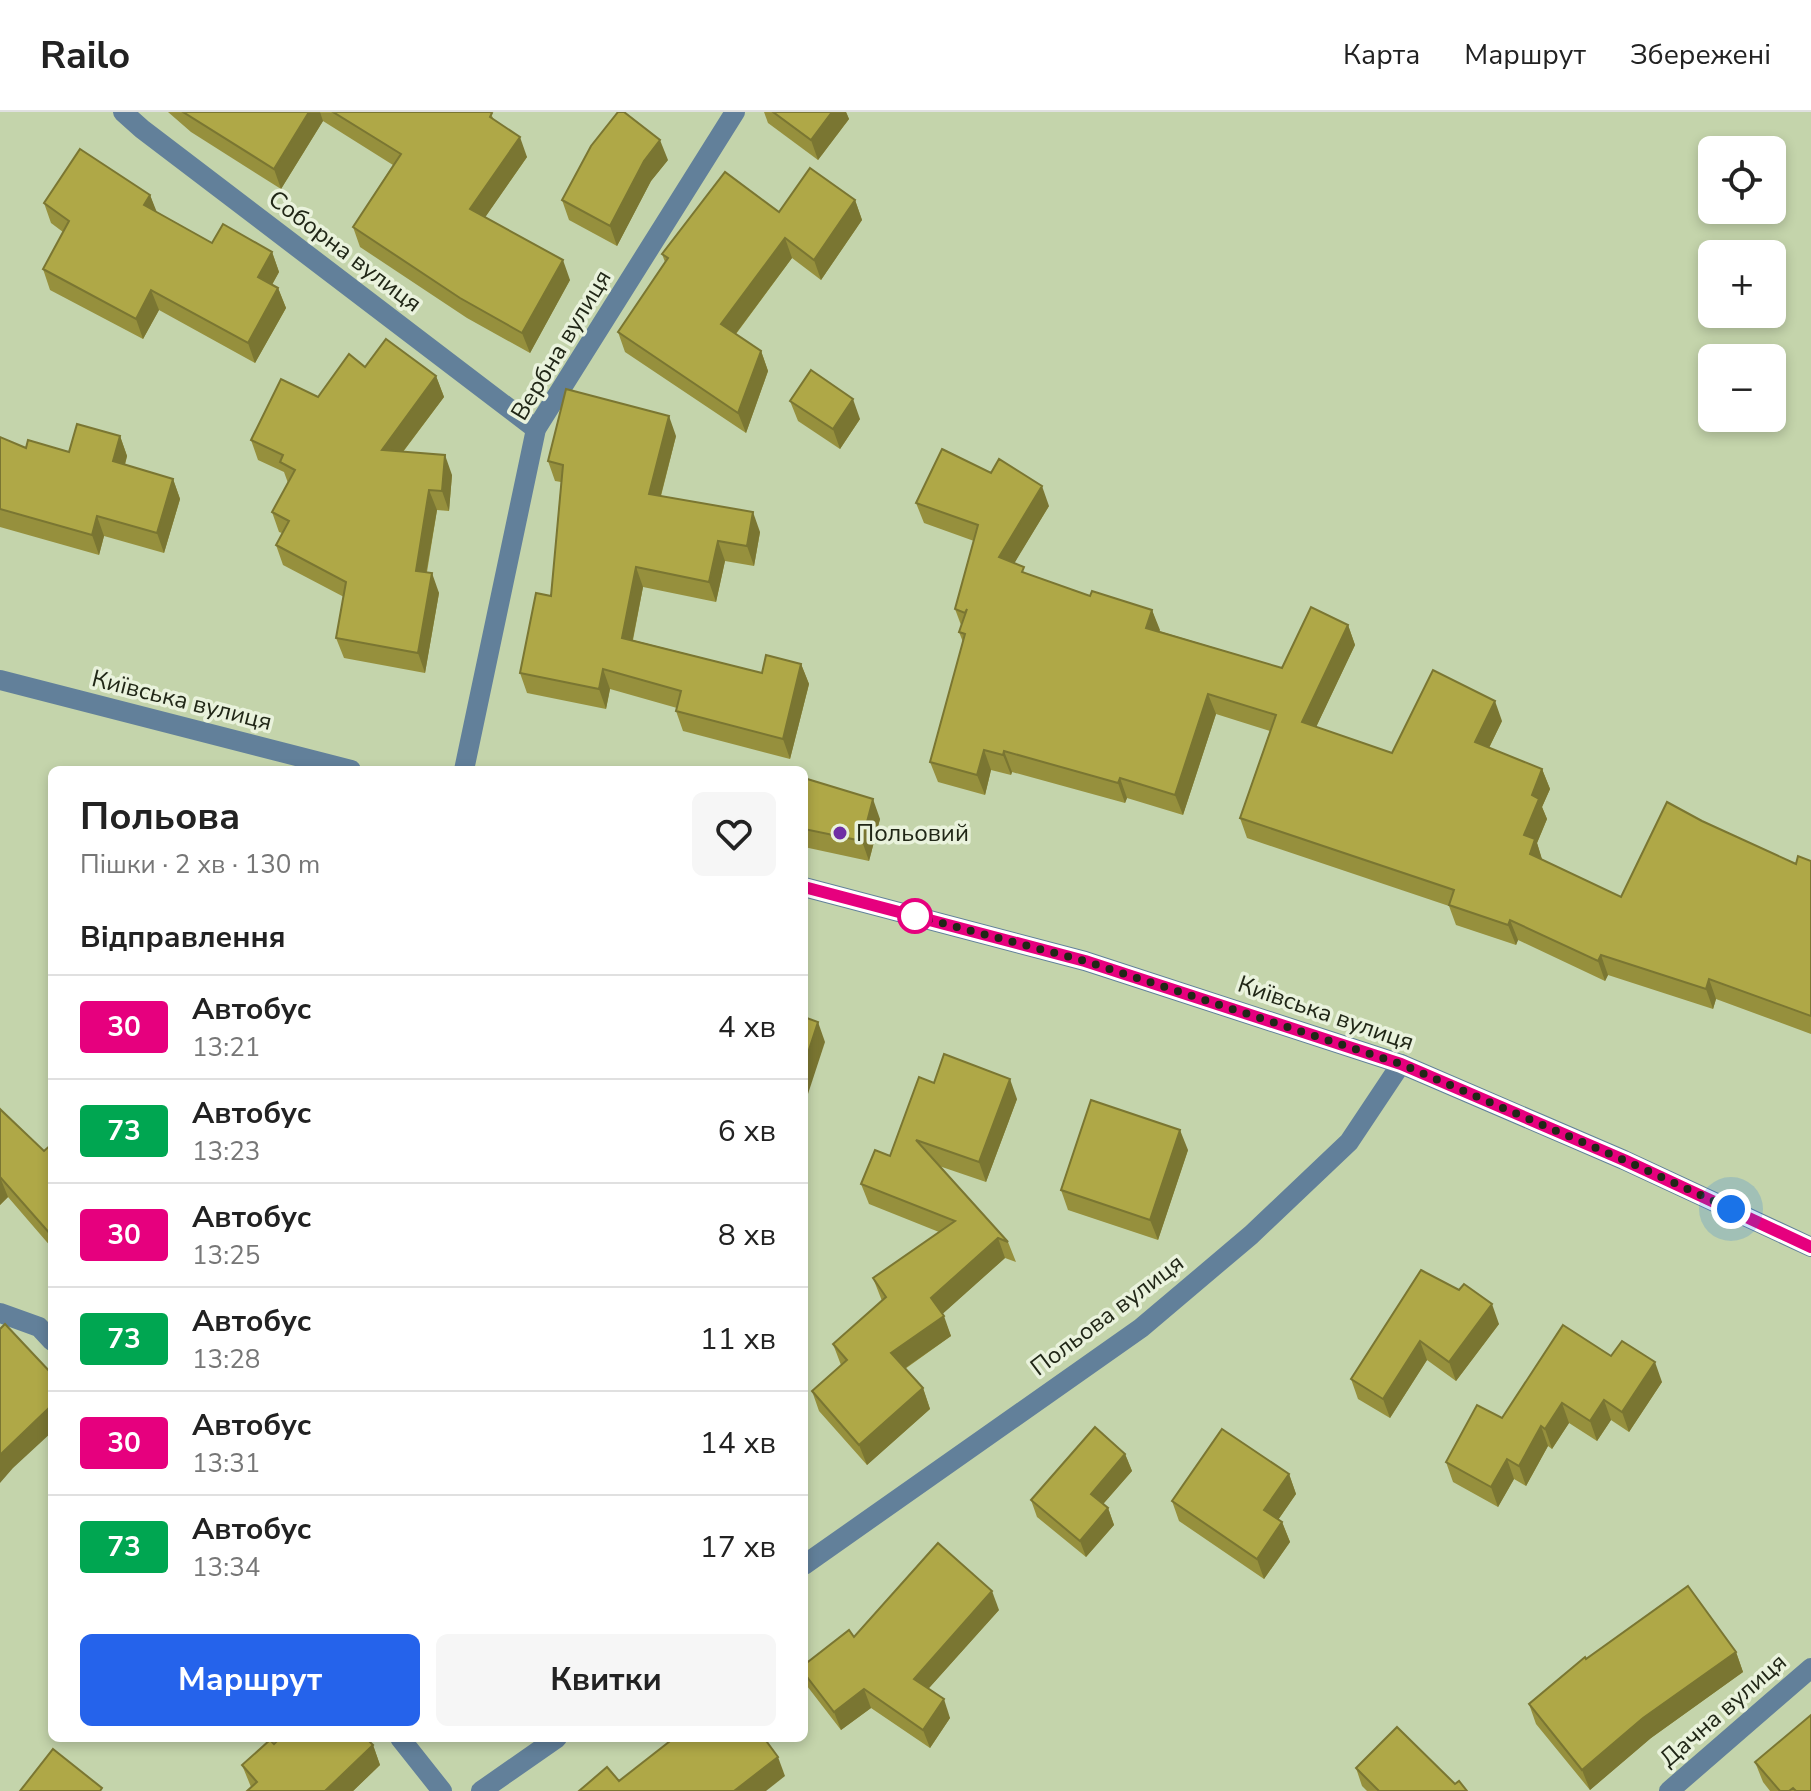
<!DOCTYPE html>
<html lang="uk">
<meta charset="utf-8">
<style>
body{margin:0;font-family:"Nunito Sans",sans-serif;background:#f6f6f6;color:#222;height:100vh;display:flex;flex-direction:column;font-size:30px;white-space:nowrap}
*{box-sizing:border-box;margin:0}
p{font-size:26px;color:#767676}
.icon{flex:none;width:44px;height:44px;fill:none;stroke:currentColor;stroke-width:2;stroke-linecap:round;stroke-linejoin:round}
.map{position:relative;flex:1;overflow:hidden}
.details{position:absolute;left:48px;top:654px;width:760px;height:976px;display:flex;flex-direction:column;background:#fff;border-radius:12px;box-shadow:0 4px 12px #0003}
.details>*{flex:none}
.badge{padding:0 16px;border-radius:6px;font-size:28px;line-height:52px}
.fabs{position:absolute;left:1698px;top:24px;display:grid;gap:16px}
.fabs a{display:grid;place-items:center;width:88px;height:88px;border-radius:12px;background:#fff;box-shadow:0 4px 12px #0003;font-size:40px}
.you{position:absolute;width:40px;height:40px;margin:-20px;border:6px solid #fff;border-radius:50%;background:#1a73e8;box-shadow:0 0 0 12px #1a73e833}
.map>.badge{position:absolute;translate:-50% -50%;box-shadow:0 0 0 4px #fff}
h2{padding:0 32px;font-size:30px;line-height:72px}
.round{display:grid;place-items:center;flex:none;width:84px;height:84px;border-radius:12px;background:#f6f6f6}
.overview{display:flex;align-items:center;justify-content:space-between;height:136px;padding:0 32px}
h1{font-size:38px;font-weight:700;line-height:60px}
.primary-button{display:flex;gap:16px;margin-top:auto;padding:16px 32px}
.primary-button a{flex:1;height:92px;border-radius:12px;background:#2563eb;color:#fff;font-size:32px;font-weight:700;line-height:92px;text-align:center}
.primary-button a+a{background:#f6f6f6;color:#222}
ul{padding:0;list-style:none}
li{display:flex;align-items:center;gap:24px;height:104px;padding:0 32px;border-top:2px solid #e0e0e0}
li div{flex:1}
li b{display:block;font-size:30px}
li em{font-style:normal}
li .badge{min-width:88px;font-weight:700;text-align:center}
header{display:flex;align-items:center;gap:48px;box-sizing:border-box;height:112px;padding:0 40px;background:#fff;border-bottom:2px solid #e0e0e0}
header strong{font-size:38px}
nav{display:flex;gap:44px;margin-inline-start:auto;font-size:28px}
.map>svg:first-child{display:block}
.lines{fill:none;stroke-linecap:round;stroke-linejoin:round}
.minor{stroke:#62809a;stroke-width:20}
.wall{fill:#96903d}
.shaded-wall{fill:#7a7632}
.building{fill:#afa847;stroke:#7a7632;stroke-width:2}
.line-casing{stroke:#fff;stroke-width:18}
.line{stroke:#e6007e;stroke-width:12}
.walk{stroke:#212717;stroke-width:8;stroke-dasharray:0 14.4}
.poi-dot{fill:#6f2fa4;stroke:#e9f2dc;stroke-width:3}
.stop-dot{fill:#fff;stroke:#e6007e;stroke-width:4}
.labels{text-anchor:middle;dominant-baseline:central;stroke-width:7;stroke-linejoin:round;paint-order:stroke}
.street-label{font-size:24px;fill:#212717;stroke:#e9f2dc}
.poi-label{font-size:24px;fill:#212717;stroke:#e9f2dc;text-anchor:start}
</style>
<header>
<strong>Railo</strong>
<nav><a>Карта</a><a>Маршрут</a><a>Збережені</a></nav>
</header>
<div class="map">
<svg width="1811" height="1679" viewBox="0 0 1811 1679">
<rect width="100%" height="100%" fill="#c4d4ab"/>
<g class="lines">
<!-- minor -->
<g class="minor">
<polyline points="123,0 142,17 536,317"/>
<polyline points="0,568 351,658"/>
<polyline points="464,658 536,317 735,0"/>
<polyline points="804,775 1085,849 1401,952 1624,1048 1811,1135"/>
<polyline points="0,1201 39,1215 52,1229"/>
<polyline points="804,1453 1141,1216 1251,1123 1349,1030 1401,952"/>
<polyline points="400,1626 442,1679"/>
<polyline points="481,1679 557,1626"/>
<polyline points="1669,1679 1811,1556"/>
</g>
</g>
<!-- wall -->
<g class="wall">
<polygon points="168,0 490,0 494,8 527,45 485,105 570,168 530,241 467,206 360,135 353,115 393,53 323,9 281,77 191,20"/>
<polygon points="764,0 846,0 849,7 818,48 768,11"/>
<polygon points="668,48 651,69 617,134 569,108 562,88"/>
<polygon points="150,83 156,100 212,131 272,140 279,160 272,173 278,176 286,196 255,251 159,198 143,227 50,178 43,157 63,120 51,111 44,91"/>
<polygon points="855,88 862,108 821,168 792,146 736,222 761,239 768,259 746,321 625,240 618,220 665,150 662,142 779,100"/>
<polygon points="365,255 436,264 444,285 403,340 452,363 449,399 437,398 427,460 439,481 425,561 344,546 336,526 344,485 283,453 276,433 282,421 279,420 272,400 288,371 284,360 258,348 251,328"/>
<polygon points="790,289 860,307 840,337 798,309"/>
<polygon points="120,324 127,344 125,353 173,367 180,387 164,441 104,424 99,443 0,415 0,325 26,336 69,340"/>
<polygon points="676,324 661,384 760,420 754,454 725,449 716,490 643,475 633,528 762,561 801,552 809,572 790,647 683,619 676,599 677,596 610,577 606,597 527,581 520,561 551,484 561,370 555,369 548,349"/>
<polygon points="916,391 1049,394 1014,451 1026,462 1090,484 1152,498 1159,519 1282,556 1348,513 1355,533 1316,615 1392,641 1502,609 1489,636 1542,657 1550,677 1542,695 1547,707 1537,731 1542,748 1621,785 1702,709 1796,752 1811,749 1811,922 1716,887 1713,897 1608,863 1605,869 1518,828 1516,833 1456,813 1449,794 1247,726 1240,706 1270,619 1216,602 1183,703 1127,686 1125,691 1012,660 1011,663 991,658 985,683 938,670 930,650 963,530 959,520 961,513 955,497 974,429 924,411"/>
<polygon points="804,666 880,707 869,749 804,735"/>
<polygon points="934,971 1017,987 986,1070 939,1054 1008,1130 1016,1150 1005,1146 942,1202 951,1224 905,1257 923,1276 930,1297 867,1353 819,1299 812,1279 841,1253 833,1232 882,1189 873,1166 939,1120 869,1092 861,1072 890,1044"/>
<polygon points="0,997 44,1039 52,1032 52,1136 8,1085 0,1093"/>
<polygon points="1188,1038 1158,1128 1068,1098 1061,1078"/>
<polygon points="1421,1158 1499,1212 1456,1269 1427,1248 1390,1306 1358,1287 1351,1267"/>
<polygon points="1611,1244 1662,1270 1629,1320 1611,1308 1597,1329 1569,1311 1552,1337 1548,1334 1526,1374 1514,1367 1498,1395 1453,1370 1446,1350 1502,1306"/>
<polygon points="1125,1342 1132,1359 1103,1392 1108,1396 1114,1413 1086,1445 1037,1405 1031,1388"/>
<polygon points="1289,1362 1296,1382 1278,1408 1282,1410 1290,1430 1264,1467 1179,1409 1172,1389"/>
<polygon points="999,1498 928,1577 950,1606 930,1636 871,1596 841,1618 807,1574 804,1567 804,1553"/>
<polygon points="1736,1540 1743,1560 1651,1626 1590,1678 1536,1612 1529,1592 1586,1547"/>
<polygon points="274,1632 373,1633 380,1653 353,1679 247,1679 251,1675 242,1653"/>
<polygon points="1755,1650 1811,1679 1770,1679 1763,1670"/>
<polygon points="1356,1656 1455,1672 1467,1679 1367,1679 1362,1674"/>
</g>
<!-- shaded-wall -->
<g class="shaded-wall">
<polygon points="309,0 320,0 323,9 281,77 274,57"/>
<polygon points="832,0 846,0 849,7 818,48 811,28"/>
<polygon points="520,25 527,45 477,117 470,97"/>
<polygon points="660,28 668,48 651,69 617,134 610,114 644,49"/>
<polygon points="150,83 158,103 144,93"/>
<polygon points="855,88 862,108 821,168 814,148"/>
<polygon points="785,126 792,146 728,232 721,212"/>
<polygon points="272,140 279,160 265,185 258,165"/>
<polygon points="563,148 570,168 530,241 522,221"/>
<polygon points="278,176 286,196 255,251 248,231"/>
<polygon points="151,178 159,198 143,227 136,207"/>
<polygon points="761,239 768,259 746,321 738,301"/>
<polygon points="436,264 444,285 389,358 382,338"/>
<polygon points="853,287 860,307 840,337 833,317"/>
<polygon points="669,304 676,324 656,402 649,382"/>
<polygon points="120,324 127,344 120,369 113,349"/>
<polygon points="445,343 452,363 449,399 442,379"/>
<polygon points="173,367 180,387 164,441 157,421"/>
<polygon points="1042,374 1049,394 1006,465 999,445"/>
<polygon points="429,378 437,398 423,479 416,459"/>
<polygon points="753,400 760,420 754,454 747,434"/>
<polygon points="97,404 104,424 99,443 92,423"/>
<polygon points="718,429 725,449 716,490 709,470"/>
<polygon points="636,455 643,475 629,546 622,526"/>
<polygon points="432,461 439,481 425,561 418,541"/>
<polygon points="1152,498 1160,518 1154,536 1146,516"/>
<polygon points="1348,513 1355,533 1309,630 1302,610"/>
<polygon points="801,552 809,572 790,647 783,627"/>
<polygon points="603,557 610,577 606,597 599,577"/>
<polygon points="1208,582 1216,602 1183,703 1175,683"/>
<polygon points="1495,589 1502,609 1482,650 1475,630"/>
<polygon points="984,638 991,658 985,683 977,663"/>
<polygon points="1004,639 1012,660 1011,663 1003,643"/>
<polygon points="1542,657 1550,677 1542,695 1547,707 1537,731 1542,747 1537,762 1524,723 1532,683"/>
<polygon points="1120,666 1127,686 1125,691 1118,671"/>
<polygon points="873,687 880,707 869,749 862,729"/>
<polygon points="1510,808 1518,828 1516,833 1508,813"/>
<polygon points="1601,843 1608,863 1605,869 1598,849"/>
<polygon points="1709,867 1716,887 1713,897 1706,877"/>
<polygon points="818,910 825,930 806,988 804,982 804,953"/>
<polygon points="1010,967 1017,987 986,1070 979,1050"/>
<polygon points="1180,1018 1188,1038 1158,1128 1150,1108"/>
<polygon points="0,1065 8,1085 0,1093"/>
<polygon points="998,1126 1005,1146 938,1206 931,1186"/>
<polygon points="1492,1192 1499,1212 1456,1269 1449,1250"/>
<polygon points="944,1204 951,1224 898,1261 891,1241"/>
<polygon points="1420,1229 1427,1248 1390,1306 1383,1287"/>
<polygon points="1655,1250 1662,1270 1629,1320 1622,1300"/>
<polygon points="923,1276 930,1297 867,1353 859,1333"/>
<polygon points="1604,1288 1611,1308 1597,1329 1590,1309"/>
<polygon points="1562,1291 1569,1311 1552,1337 1545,1317"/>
<polygon points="52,1293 52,1320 13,1356 0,1371 0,1343"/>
<polygon points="1541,1314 1548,1334 1526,1374 1519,1354"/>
<polygon points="1125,1342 1132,1359 1097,1399 1091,1382"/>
<polygon points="1507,1347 1514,1367 1498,1395 1491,1375"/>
<polygon points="1289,1362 1296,1382 1271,1418 1264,1398"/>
<polygon points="1108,1396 1114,1413 1086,1445 1080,1429"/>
<polygon points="1282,1410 1290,1430 1264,1467 1257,1447"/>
<polygon points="992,1479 999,1498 921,1585 914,1567"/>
<polygon points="1736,1540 1743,1560 1651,1626 1590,1678 1582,1658 1643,1606"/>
<polygon points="864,1577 871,1596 841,1618 834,1600"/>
<polygon points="944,1587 950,1606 930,1636 923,1618"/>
<polygon points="373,1633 380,1653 353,1679 325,1679"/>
<polygon points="778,1645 785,1664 766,1679 734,1679"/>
</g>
<!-- building -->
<g class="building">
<polygon points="183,0 309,0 274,57"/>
<polygon points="333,0 490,0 492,1 490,5 520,25 470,97 563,148 522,221 460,186 353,115 401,42"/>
<polygon points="618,0 624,0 660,28 644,49 610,114 562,88 591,34"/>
<polygon points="773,0 832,0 811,28"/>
<polygon points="80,37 150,83 144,93 212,131 223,112 272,140 258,165 278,176 248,231 151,178 136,207 43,157 69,109 44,91"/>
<polygon points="810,56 855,88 814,148 785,126 721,212 761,239 738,301 618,220 668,146 662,142 725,60 779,100"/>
<polygon points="386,227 436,264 382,338 445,343 442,379 429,378 416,459 432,461 418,541 336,526 346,470 276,433 289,409 272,400 295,358 280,350 283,343 251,328 281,267 318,285 349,242 365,255"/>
<polygon points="811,258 853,287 833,317 790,289"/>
<polygon points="566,277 669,304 649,382 753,400 747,434 718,429 709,470 636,455 622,526 762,561 766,543 801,552 783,627 676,599 681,579 603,557 599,577 520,561 536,481 551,484 563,353 548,349"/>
<polygon points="77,312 120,324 113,349 173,367 157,421 97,404 92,423 0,397 0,325 26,336 28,328 69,340"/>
<polygon points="942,337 991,361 999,347 1042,374 999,445 1024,455 1022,460 1090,484 1092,479 1152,498 1146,516 1282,556 1311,495 1348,513 1302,610 1392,641 1433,558 1495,589 1475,630 1542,657 1532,683 1539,687 1524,723 1535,727 1530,742 1621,785 1667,690 1702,709 1796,752 1798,744 1811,749 1811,904 1709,867 1706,877 1601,843 1598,849 1510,808 1508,813 1449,793 1454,778 1240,706 1276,603 1208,582 1175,683 1120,666 1118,671 1004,639 1003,643 984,638 977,663 930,650 965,522 959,520 967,497 965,501 955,497 978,413 916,391"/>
<polygon points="804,666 873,687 862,729 804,717"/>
<polygon points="804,905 818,910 804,953"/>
<polygon points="944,942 1010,967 979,1050 916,1028 1008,1130 998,1126 931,1186 944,1204 891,1241 923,1276 859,1333 812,1279 847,1248 833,1232 886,1185 873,1166 955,1109 861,1072 875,1038 890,1044 919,965 934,971"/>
<polygon points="1091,988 1180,1018 1150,1108 1061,1078"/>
<polygon points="0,997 44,1039 52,1032 52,1124 0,1065"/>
<polygon points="1421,1158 1459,1178 1464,1172 1492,1192 1449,1250 1420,1229 1383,1287 1351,1267"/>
<polygon points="5,1212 52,1262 52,1293 0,1343 0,1217"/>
<polygon points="1563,1213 1611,1244 1622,1229 1655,1250 1622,1300 1604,1288 1590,1309 1562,1291 1545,1317 1541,1314 1519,1354 1507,1347 1491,1375 1446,1350 1477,1293 1502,1306"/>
<polygon points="1095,1315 1125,1342 1091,1382 1108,1396 1080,1429 1031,1388"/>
<polygon points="1222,1317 1289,1362 1264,1398 1282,1410 1257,1447 1172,1389"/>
<polygon points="938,1431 992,1479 914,1567 944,1587 923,1618 864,1577 834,1600 804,1561 804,1553 849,1518 854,1525"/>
<polygon points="1688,1474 1736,1540 1643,1606 1582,1658 1529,1592 1585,1545 1586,1547"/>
<polygon points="1811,1603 1811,1679 1796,1679 1793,1676 1789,1679 1780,1679 1755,1650"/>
<polygon points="1397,1615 1455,1672 1459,1669 1467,1679 1379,1679 1356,1656"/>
<polygon points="280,1626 366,1626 373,1633 325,1679 247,1679 257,1670 242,1653 270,1628 274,1632"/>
<polygon points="674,1626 764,1626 778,1645 734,1679 579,1679 607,1655 619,1669"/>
<polygon points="53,1637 102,1676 100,1679 20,1679"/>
</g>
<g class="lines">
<!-- line casing -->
<g class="line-casing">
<polyline id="line" points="804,775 1085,849 1401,952 1624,1048 1811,1135"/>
</g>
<!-- line -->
<use href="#line" class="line"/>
<!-- walk -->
<polyline class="walk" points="915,804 1085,849 1401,952 1624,1048 1731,1097"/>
</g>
<!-- markers -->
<circle class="poi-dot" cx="840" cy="721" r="8"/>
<circle class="stop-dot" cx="915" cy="804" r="16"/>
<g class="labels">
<!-- street labels -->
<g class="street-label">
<text transform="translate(345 139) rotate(37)">Соборна вулиця</text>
<text transform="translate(561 233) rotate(-59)">Вербна вулиця</text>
<text transform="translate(182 588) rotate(14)">Київська вулиця</text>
<text transform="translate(1326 901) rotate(19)">Київська вулиця</text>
<text transform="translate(1107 1203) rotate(-37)">Польова вулиця</text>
<text transform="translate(1723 1598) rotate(-41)">Дачна вулиця</text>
</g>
<!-- poi labels -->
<g class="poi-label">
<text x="856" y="721">Польовий</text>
</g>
</g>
</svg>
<div class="fabs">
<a><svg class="icon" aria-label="locate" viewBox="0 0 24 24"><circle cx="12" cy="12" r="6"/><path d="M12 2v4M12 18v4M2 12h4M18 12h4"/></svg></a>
<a>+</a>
<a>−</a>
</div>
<div class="you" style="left:1731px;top:1097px"></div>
<section class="details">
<div class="overview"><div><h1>Польова</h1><p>Пішки · 2 хв · 130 m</p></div><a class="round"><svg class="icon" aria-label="heart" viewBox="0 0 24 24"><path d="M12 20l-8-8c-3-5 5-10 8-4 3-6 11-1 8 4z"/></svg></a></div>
<h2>Відправлення</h2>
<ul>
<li><span class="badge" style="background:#e6007e;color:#fff">30</span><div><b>Автобус</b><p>13:21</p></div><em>4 хв</em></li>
<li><span class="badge" style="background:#00a651;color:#fff">73</span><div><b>Автобус</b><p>13:23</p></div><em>6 хв</em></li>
<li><span class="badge" style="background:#e6007e;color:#fff">30</span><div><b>Автобус</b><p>13:25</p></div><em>8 хв</em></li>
<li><span class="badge" style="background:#00a651;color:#fff">73</span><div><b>Автобус</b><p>13:28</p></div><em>11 хв</em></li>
<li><span class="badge" style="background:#e6007e;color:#fff">30</span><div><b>Автобус</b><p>13:31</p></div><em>14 хв</em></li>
<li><span class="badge" style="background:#00a651;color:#fff">73</span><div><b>Автобус</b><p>13:34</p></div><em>17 хв</em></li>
</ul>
<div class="primary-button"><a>Маршрут</a><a>Квитки</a></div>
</section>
</div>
